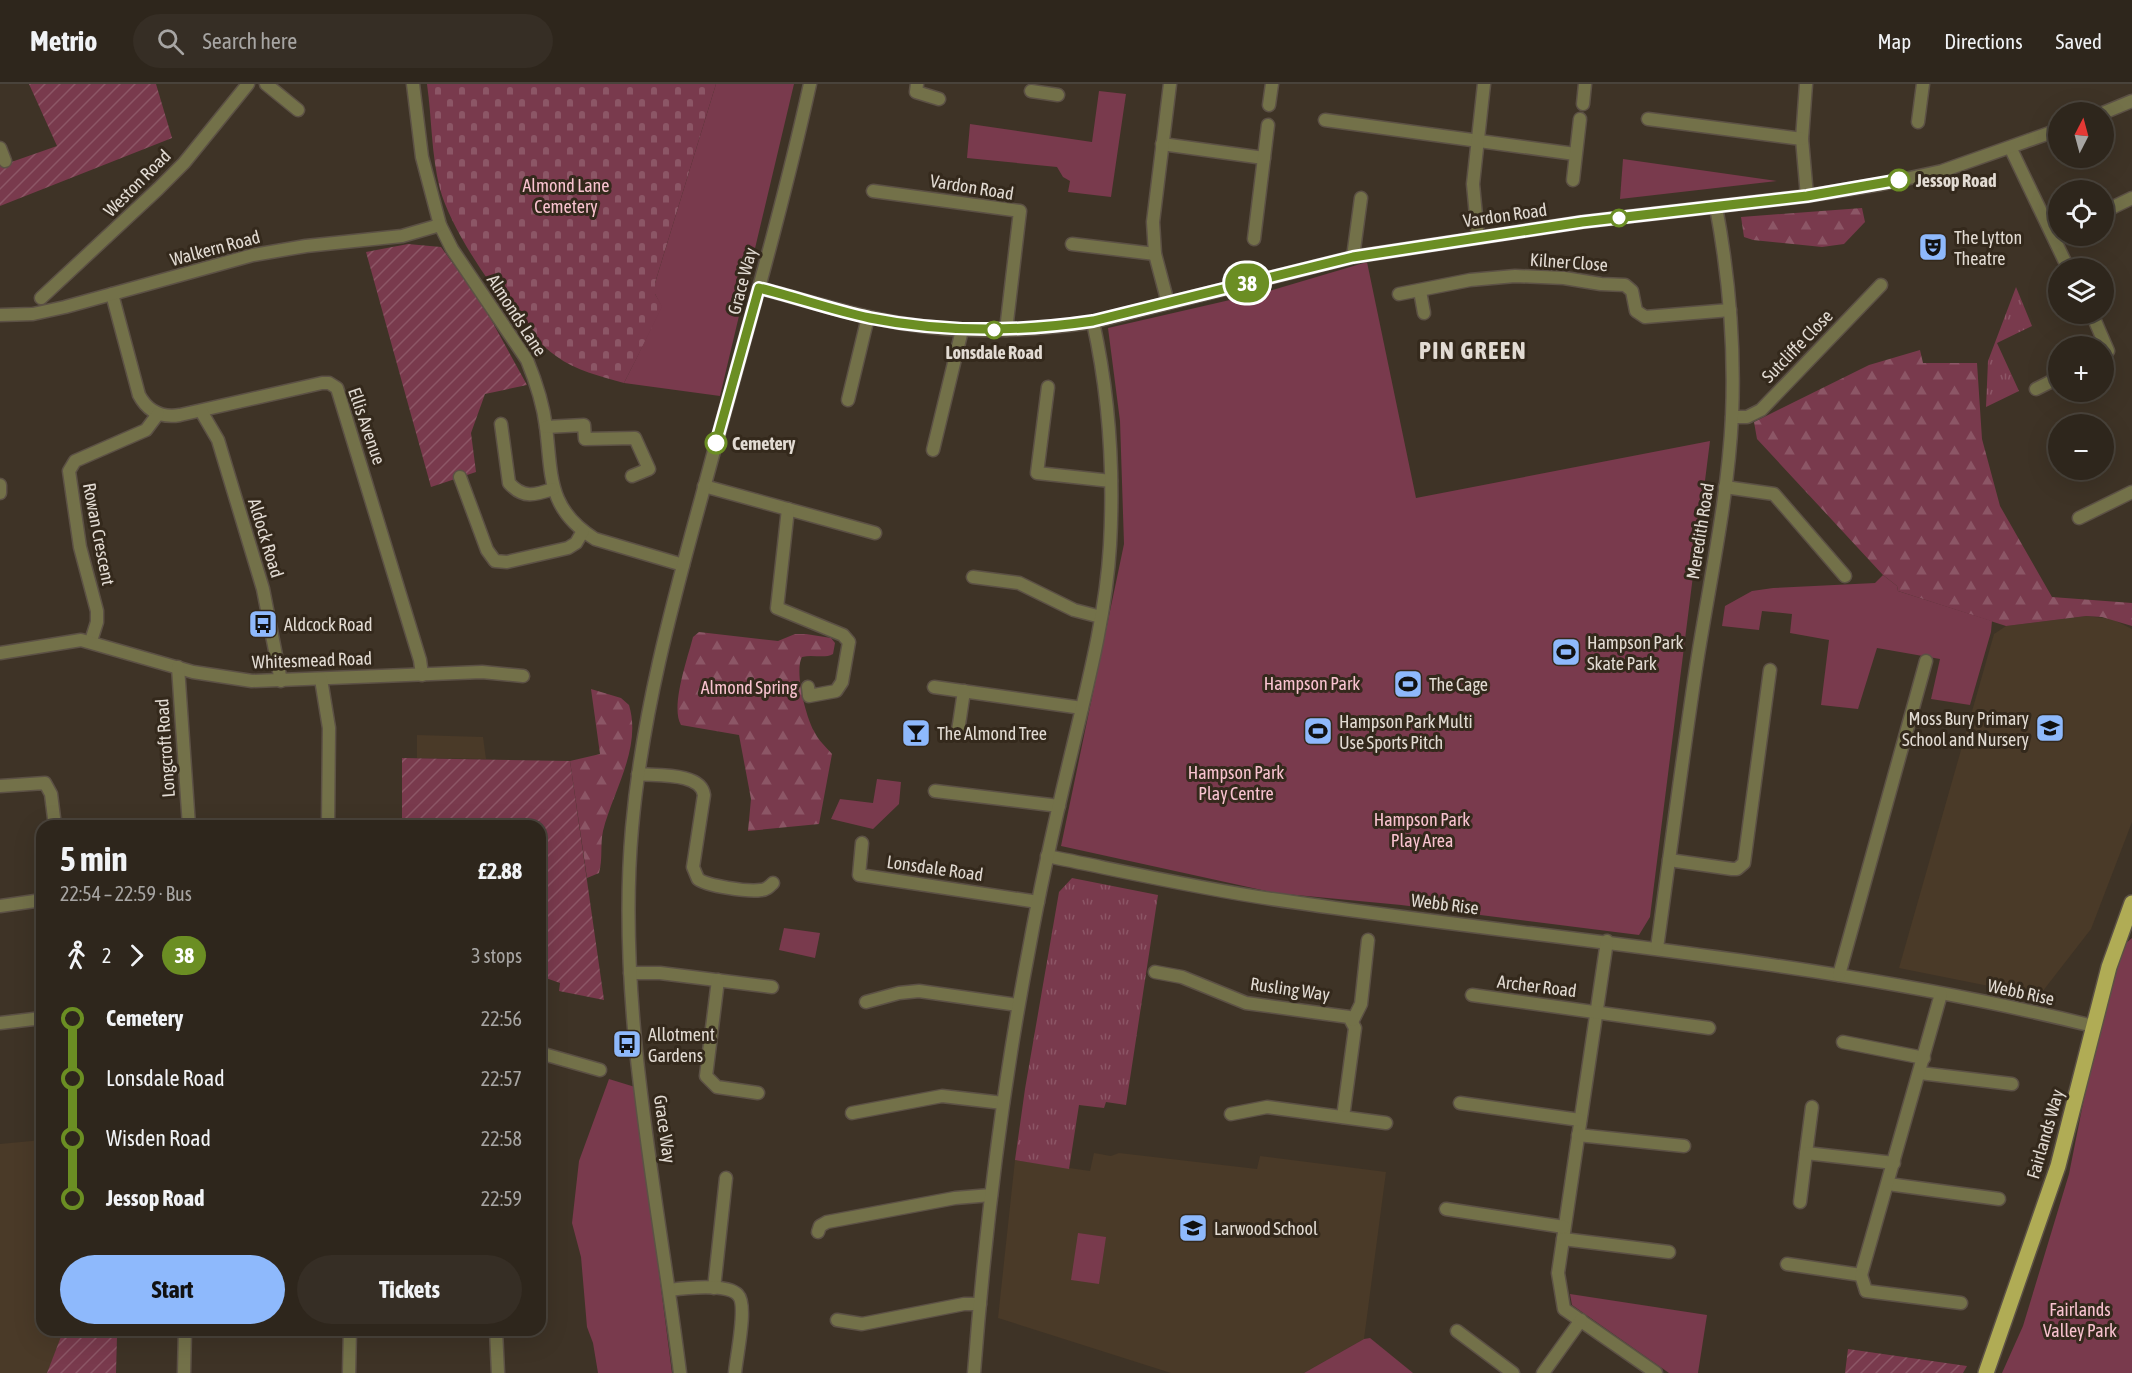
<!DOCTYPE html>
<meta charset="utf-8">
<style>
body{margin:0;font-family:"Asap Condensed",sans-serif;background:#362e25;color:#f1f3f6;height:100vh;display:flex;flex-direction:column;font-size:22px;white-space:nowrap}
*{box-sizing:border-box;margin:0}
p{font-size:20px;color:#a7a5a3}
.icon{flex:none;width:33px;height:33px;fill:none;stroke:currentColor;stroke-width:2;stroke-linecap:round;stroke-linejoin:round}
.map{position:relative;flex:1;overflow:hidden}
.sheet{position:absolute;left:36px;top:736px;width:510px;height:516px;display:flex;flex-direction:column;background:#2e261c;border-radius:18px;box-shadow:0 6px 24px #0002,0 0 0 2px #49433b}
.sheet>*{flex:none}
.badge{padding:0 12px;border-radius:20px;font-size:21px;line-height:39px}
.needle{width:39px;rotate:6deg}
.fabs{position:absolute;left:2048px;top:18px;display:grid;gap:12px}
.fabs a{display:grid;place-items:center;width:66px;height:66px;border-radius:50%;background:#2e261c;box-shadow:0 6px 24px #0002,0 0 0 2px #49433b;font-size:30px}
.map>.badge{position:absolute;translate:-50% -50%;box-shadow:0 0 0 3px #fff}
.legs{display:flex;align-items:center;gap:9px;height:66px;padding:0 24px;font-size:20px}
.legs p{margin-inline-start:auto}
.overview{display:flex;align-items:center;justify-content:space-between;height:102px;padding:0 24px}
h1{font-size:33px;font-weight:700;line-height:45px}
.button{display:flex;gap:12px;margin-top:auto;padding:12px 24px}
.button a{flex:1;height:69px;border-radius:36px;background:#8eb9fc;color:#111;font-size:24px;font-weight:700;line-height:69px;text-align:center}
.button a+a{background:#362e25;color:#f1f3f6}
ul{padding:0 24px;list-style:none}
li{display:flex;align-items:center;gap:21px;height:60px;font-size:22px}
li i{display:grid;place-items:center;width:9px;height:100%;margin:0 8px;background:currentColor}
li i::after{content:'';width:15px;height:15px;margin:-8px;border:4px solid;border-radius:50%;background:#2e261c}
li p{margin-inline-start:auto}
li:first-child i{background:linear-gradient(#0000 50%,currentColor 0)}
li:last-child i{background:linear-gradient(currentColor 50%,#0000 0)}
header{display:flex;align-items:center;gap:36px;box-sizing:border-box;height:84px;padding:0 30px;background:#2e261c;border-bottom:2px solid #49433b}
header strong{font-size:28px}
nav{display:flex;gap:33px;margin-inline-start:auto;font-size:21px}
.search{width:420px;height:54px;background:#362e25;display:flex;align-items:center;gap:15px;box-sizing:border-box;padding:0 21px;border-radius:33px;color:#a7a5a3;font-size:22px}
.map>svg:first-child{display:block}
.built{fill:#4a3a28}
.grass{fill:url(#grass-tufts)}
.forest{fill:url(#forest-firs)}
.cemetery{fill:url(#cemetery-stones)}
.park{fill:#793a4d}
.garden{fill:url(#garden-furrows)}
.lines{fill:none;stroke-linecap:round;stroke-linejoin:round}
.minor-casing{stroke:#5c5145;stroke-width:15}
.major-casing{stroke:#5c5145;stroke-width:18}
.minor{stroke:#737149;stroke-width:12}
.major{stroke:#b0ac55;stroke-width:15}
.line-1-casing{stroke:#fff;stroke-width:14}
.line-1{stroke:#6b8e23;stroke-width:9}
.stop-1-dot{fill:#fff;stroke:#6b8e23;stroke-width:3}
.labels{text-anchor:middle;dominant-baseline:central;stroke-width:6;stroke-linejoin:round;paint-order:stroke}
.stop-label{font-size:18px;font-weight:bold;fill:#e2dbd3;stroke:#34291c;text-anchor:start}
.street-label{font-size:18px;fill:#e2dbd3;stroke:#34291c}
.park-label{font-size:18px;fill:#f9c3d0;stroke:#34291c}
.poi-label{font-size:18px;fill:#e2dbd3;stroke:#34291c;text-anchor:start}
.district-label{font-size:24px;font-weight:bold;letter-spacing:1.5px;fill:#e2dbd3;stroke:#34291c}
</style>
<header>
<strong>Metrio</strong>
<div class="search"><svg class="icon" aria-label="search" viewBox="0 0 24 24"><circle cx="10" cy="10" r="6"/><path d="M15 15l6 6"/></svg>Search here</div>
<nav><a>Map</a><a>Directions</a><a>Saved</a></nav>
</header>
<div class="map">
<svg width="2132" height="1289" viewBox="0 0 2132 1289">
<defs>
<pattern id="grass-tufts" width="24" height="20" patternUnits="userSpaceOnUse" patternTransform="scale(1.5)"><rect width="24" height="20" fill="#793a4d"/><path d="M3 7l-1-3M5 7V3M7 7l1-3M15 17l-1-3M17 17v-4M19 17l1-3" fill="none" stroke="#8c5666"/></pattern>
<pattern id="forest-firs" width="22" height="20" patternUnits="userSpaceOnUse" patternTransform="scale(1.5)"><rect width="22" height="20" fill="#793a4d"/><path d="M5 1l3.5 6h-7zM16 11l3.5 6h-7z" fill="#8c5666"/></pattern>
<pattern id="cemetery-stones" width="16" height="16" patternUnits="userSpaceOnUse" patternTransform="scale(1.5)"><rect width="16" height="16" fill="#793a4d"/><path d="M2 7V4a2 2 0 0 1 4 0v3zM10 15v-3a2 2 0 0 1 4 0v3z" fill="#8c5666"/></pattern>
<pattern id="garden-furrows" width="10" height="10" patternUnits="userSpaceOnUse" patternTransform="scale(1.5)"><rect width="10" height="10" fill="#793a4d"/><path d="M-1 1l2-2M0 10L10 0M9 11l2-2" fill="none" stroke="#8c5666"/></pattern>
</defs>
<rect width="100%" height="100%" fill="#3e3326"/>
<!-- built -->
<g class="built">
<polygon points="2086,532 2112,535 2132,545 2132,738 2091,845 2039,912 1899,884 1994,550 2006,542"/>
<polygon points="417,651 483,653 486,675 417,674"/>
<polygon points="42,1056 42,1246 64,1247 47,1289 0,1289 0,1060"/>
<polygon points="1094,1069 1111,1072 1119,1069 1257,1085 1260,1072 1386,1088 1364,1255 1304,1289 1171,1289 998,1234 1015,1076 1090,1087"/>
</g>
<!-- grass -->
<g class="grass">
<polygon points="2016,203 2032,242 1997,259 2019,307 1986,323 1988,277"/>
<polygon points="1072,794 1158,811 1126,1021 1106,1018 1104,1024 1079,1021 1069,1085 1015,1076 1025,1005 1059,808"/>
</g>
<!-- forest -->
<g class="forest">
<polygon points="1862,124 1865,138 1844,160 1822,163 1753,156 1744,153 1741,133"/>
<polygon points="1920,266 1923,279 1977,279 1982,355 2000,422 2052,513 2132,519 2132,542 2102,533 2086,532 2006,542 1898,507 1897,502 1883,491 1757,355 1754,338 1869,281"/>
<path d="M 699,548 L 778,557 L 795,550 L 806,550 L 831,554 L 835,559 L 833,570 C 824,575 813,570 802,573 C 794,587 806,633 814,647 C 818,656 826,663 832,670 L 819,740 L 748,747 L 751,715 L 739,651 L 681,641 C 670,623 688,573 693,553 Z"/>
<path d="M 591,605 L 621,614 L 629,621 C 642,664 613,707 603,747 C 600,761 603,775 599,789 L 587,794 L 570,677 L 600,670 Z"/>
</g>
<!-- cemetery -->
<path class="cemetery" d="M 427,0 L 716,0 L 655,199 L 655,210 L 663,223 L 624,299 C 600,292 576,287 556,272 C 517,245 452,151 440,105 C 431,70 432,35 427,0 Z"/>
<!-- park -->
<g class="park">
<polygon points="716,0 794,0 720,312 624,299 662,223 655,210 655,199"/>
<polygon points="1099,7 1126,10 1111,113 1068,108 1070,97 1063,93 1057,83 967,74 970,40 1092,58"/>
<polygon points="1623,75 1777,97 1620,115"/>
<polygon points="1367,178 1416,414 1710,357 1650,833 1639,851 1401,821 1275,809 1061,762 1124,460 1120,337 1108,244 1269,207"/>
<polygon points="1883,491 1897,502 1898,507 1992,537 1991,548 1970,621 1931,615 1940,575 1877,564 1858,625 1821,621 1829,556 1790,549 1792,530 1762,527 1759,546 1722,542 1725,522 1752,507 1773,504 1875,499"/>
<polygon points="877,695 901,698 899,720 873,745 831,735 840,715 873,719"/>
<polygon points="784,844 820,849 815,874 779,866"/>
<polygon points="2132,854 2132,1289 2002,1289 2023,1242 2069,1090 2097,949 2125,860"/>
<polygon points="609,995 635,1003 672,1289 598,1289 593,1259 587,1243 581,1173 572,1139 579,1077"/>
<polygon points="1078,1149 1106,1153 1099,1200 1071,1196"/>
<polygon points="1570,1210 1707,1231 1698,1289 1669,1289 1572,1221"/>
<polygon points="1370,1254 1413,1289 1304,1289 1364,1255"/>
</g>
<!-- garden -->
<g class="garden">
<polygon points="29,0 156,0 172,54 0,122 0,82 57,62"/>
<polygon points="408,160 441,163 483,221 527,301 485,310 471,349 476,388 431,403 366,168"/>
<polygon points="402,674 570,677 604,916 559,907 560,899 540,892 540,742 402,742"/>
<polygon points="62,1250 117,1252 116,1289 47,1289"/>
<polygon points="1848,1265 1967,1282 1963,1289 1845,1289"/>
</g>
<g class="lines">
<!-- minor casing -->
<g class="minor-casing">
<g id="minor">
<polyline points="266,0 298,26"/>
<path d="M 413,0 L 422,73 L 440,141 L 452,165 L 527,276 C 536,298 543,319 546,343 C 552,392 547,425 595,455 L 683,481"/>
<polyline points="917,0 916,8 939,15"/>
<polyline points="1806,0 1802,55 1807,112"/>
<polyline points="1031,7 1058,11"/>
<polyline points="1583,20 1585,0"/>
<polyline points="1269,21 1272,0"/>
<polyline points="2103,29 2132,17"/>
<polyline points="1648,35 1802,55"/>
<polyline points="1325,36 1575,70"/>
<polyline points="1918,38 1923,0"/>
<polyline points="1162,60 1264,74"/>
<polyline points="0,64 5,77"/>
<polyline points="2011,65 2068,184"/>
<polyline points="1573,96 1580,35"/>
<polyline points="873,107 1020,127 1006,246"/>
<polyline points="2103,128 2132,114"/>
<polyline points="1478,153 1473,100 1484,0"/>
<polyline points="1254,155 1268,41"/>
<polyline points="1072,160 1155,170"/>
<polyline points="1353,173 1361,114"/>
<path d="M 759,204 C 808,217 856,232 906,240 C 968,250 1031,247 1093,238 L 1353,173 L 1582,138 L 1807,112 L 1882,100 L 1942,87 L 2058,46"/>
<polyline points="1420,207 1424,229"/>
<path d="M 112,210 L 139,311 C 148,328 162,334 180,331 L 322,299 L 329,299 L 337,304 L 420,576 L 422,591"/>
<polyline points="1399,210 1470,196 1515,192 1564,194 1601,200 1625,201 1632,207 1636,227 1645,233 1730,226"/>
<polyline points="41,214 158,105 184,79 248,0"/>
<polyline points="1168,219 1155,170 1153,138 1170,0"/>
<polyline points="2092,230 2108,267 2103,273"/>
<polyline points="0,231 33,230 65,223 253,171 306,162 402,152 440,141"/>
<polyline points="1048,303 1037,389 1111,397"/>
<polyline points="2036,305 2058,294"/>
<polyline points="848,316 868,233"/>
<polyline points="201,327 218,356 263,505 281,597"/>
<polyline points="1732,333 1747,333 1761,326 1881,201"/>
<path d="M 501,340 L 509,399 C 523,415 535,411 553,405"/>
<polyline points="546,343 584,341 585,355 635,354 649,385 632,392"/>
<polyline points="933,366 962,246"/>
<polyline points="460,393 487,466 495,477 507,478 568,464 576,459 583,447"/>
<polyline points="0,401 0,409"/>
<polyline points="704,402 875,449"/>
<polyline points="1725,403 1774,410 1845,492"/>
<polyline points="788,425 777,524 843,551 849,558 842,598 836,607 809,612 808,603"/>
<polyline points="2079,434 2132,408"/>
<polyline points="973,493 1019,499 1074,526 1101,533"/>
<polyline points="91,557 97,538 97,527 80,463 69,387 75,377 146,346 158,330"/>
<polyline points="0,569 81,556 193,588 252,597 482,588 523,592"/>
<polyline points="178,583 189,742"/>
<polyline points="321,595 329,644 328,742"/>
<polyline points="934,603 1082,624"/>
<polyline points="958,647 964,607"/>
<path d="M 638,690 C 656,692 701,688 704,711 L 693,783 L 698,795 C 707,802 748,808 761,806 C 766,806 769,803 773,799"/>
<polyline points="0,702 45,699 51,710 55,742"/>
<polyline points="935,707 1059,722"/>
<polyline points="862,759 859,791 1038,818"/>
<path d="M 1047,772 C 1122,787 1196,804 1272,815 C 1546,856 1823,875 2093,942"/>
<polyline points="1669,776 1732,785 1737,785 1744,779 1770,586"/>
<polyline points="0,822 42,816"/>
<polyline points="1607,857 1558,1189 1564,1225 1656,1289"/>
<path d="M 1657,864 C 1670,770 1682,677 1696,584 C 1709,500 1728,416 1732,332 C 1735,261 1729,192 1716,123"/>
<polyline points="1155,888 1182,893 1246,919 1349,933 1355,944 1343,1033"/>
<polyline points="630,889 660,889 772,903"/>
<polyline points="1839,891 1926,577"/>
<polyline points="718,896 706,992 717,1003 758,1009"/>
<polyline points="1472,911 1709,944"/>
<polyline points="866,918 899,909 919,907 1018,921"/>
<polyline points="1353,936 1361,920 1368,856"/>
<polyline points="0,939 42,934"/>
<polyline points="1843,958 1924,974"/>
<polyline points="540,969 600,986"/>
<polyline points="1920,989 2012,1000"/>
<polyline points="1460,1019 1580,1036"/>
<polyline points="852,1029 942,1012 1003,1019"/>
<polyline points="1231,1030 1267,1023 1386,1039"/>
<polyline points="1578,1051 1684,1062"/>
<polyline points="1806,1069 1812,1023"/>
<polyline points="1888,1100 1999,1115"/>
<polyline points="1800,1118 1806,1069 1894,1079"/>
<polyline points="1446,1125 1564,1143"/>
<polyline points="818,1148 820,1142 827,1138 955,1114 991,1111"/>
<polyline points="1563,1155 1669,1168"/>
<polyline points="1787,1180 1861,1191 1941,910"/>
<polyline points="1861,1191 1866,1207 1961,1219"/>
<polyline points="714,1204 726,1094"/>
<path d="M 670,1206 C 684,1204 728,1199 738,1211 C 748,1221 736,1274 735,1289"/>
<polyline points="837,1236 862,1240 964,1220 980,1220"/>
<polyline points="496,1246 498,1289"/>
<polyline points="1457,1247 1513,1289"/>
<polyline points="184,1289 185,1246"/>
<polyline points="349,1289 350,1246"/>
<path d="M 680,1289 C 658,1112 616,923 632,744 C 642,631 671,524 701,415 C 738,277 779,140 810,0"/>
<path d="M 974,1289 C 985,1147 1002,1005 1029,865 C 1041,798 1056,732 1072,666 C 1088,599 1106,530 1110,461 C 1114,387 1109,310 1093,238"/>
<polyline points="1543,1289 1581,1236"/>
</g>
</g>
<!-- major casing -->
<g class="major-casing">
<polyline id="major" points="1986,1289 2058,1082 2109,883 2132,819"/>
</g>
<!-- minor -->
<use href="#minor" class="minor"/>
<!-- major -->
<use href="#major" class="major"/>
</g>
<g class="lines">
<!-- line-1 casing -->
<g class="line-1-casing">
<path id="line-1" d="M 716,359 L 759,204 C 796,213 832,226 870,234 C 945,249 1018,248 1093,237 L 1353,173 L 1582,138 L 1807,112 L 1899,96"/>
</g>
<!-- line-1 -->
<use href="#line-1" class="line-1"/>
</g>
<!-- icons -->
<defs>
<g id="theatre-square" transform="scale(1.5)"><rect x="-9" y="-9" width="18" height="18" rx="4" fill="#8eb9fc" stroke="#34291c"/><path d="M-5-5.5Q0-4 5-5.5V0Q5 5 0 6Q-5 5-5 0ZM-3.3-2.5H-1v1.5H-3.3ZM1-2.5H3.3v1.5H1ZM-2.8 1Q0 5.5 2.8 1Z" fill="#111"/></g>
<g id="bus-square" transform="scale(1.5)"><rect x="-9" y="-9" width="18" height="18" rx="4" fill="#8eb9fc" stroke="#34291c"/><path d="M-5-6H5V4H4V6H2V4H-2V6H-4V4H-5ZM-3.5-4V0h7V-4ZM-3.5 1.2v1.5H-2V1.2ZM2 1.2v1.5H3.5V1.2Z" fill="#111"/></g>
<g id="stadium-square" transform="scale(1.5)"><rect x="-9" y="-9" width="18" height="18" rx="4" fill="#8eb9fc" stroke="#34291c"/><path d="M0-5a6.5 5 0 1 0 0 10a6.5 5 0 1 0 0-10ZM-3.5-1.8h7v3.6h-7Z" fill="#111"/></g>
<g id="school-square" transform="scale(1.5)"><rect x="-9" y="-9" width="18" height="18" rx="4" fill="#8eb9fc" stroke="#34291c"/><path d="M0-5L7-2L0 1L-7-2ZM-4 1L0 2.5L4 1V4Q0 6-4 4Z" fill="#111"/></g>
<g id="bar-square" transform="scale(1.5)"><rect x="-9" y="-9" width="18" height="18" rx="4" fill="#8eb9fc" stroke="#34291c"/><path d="M-6-5H6L.8 .8V4.5H3.5V6h-7V4.5H-.8V.8Z" fill="#111"/></g>
</defs>
<g fill-rule="evenodd">
<use href="#theatre-square" x="1933" y="163"/>
<use href="#bus-square" x="263" y="540"/>
<use href="#stadium-square" x="1566" y="568"/>
<use href="#stadium-square" x="1408" y="600"/>
<use href="#school-square" x="2050" y="644"/>
<use href="#stadium-square" x="1318" y="647"/>
<use href="#bar-square" x="916" y="649"/>
<use href="#bus-square" x="627" y="960"/>
<use href="#school-square" x="1193" y="1144"/>
</g>
<!-- markers -->
<g class="stop-1-dot">
<circle cx="1899" cy="96" r="10"/>
<circle cx="1619" cy="134" r="8"/>
<circle cx="994" cy="246" r="8"/>
<circle cx="716" cy="359" r="10"/>
</g>
<g class="labels">
<!-- stop labels -->
<g class="stop-label">
<text x="1916" y="96">Jessop Road</text>
<text x="994" y="268" text-anchor="middle">Lonsdale Road</text>
<text x="732" y="359">Cemetery</text>
</g>
<!-- street labels -->
<g class="street-label">
<text transform="translate(137 99) rotate(-45)">Weston Road</text>
<text transform="translate(972 103) rotate(9)">Vardon Road</text>
<text transform="translate(1505 131) rotate(-8)">Vardon Road</text>
<text transform="translate(215 164) rotate(-15)">Walkern Road</text>
<text transform="translate(1569 178) rotate(4)">Kilner Close</text>
<text transform="translate(742 197) rotate(-75)">Grace Way</text>
<text transform="translate(517 231) rotate(57)">Almonds Lane</text>
<text transform="translate(1797 262) rotate(-46)">Sutcliffe Close</text>
<text transform="translate(367 342) rotate(71)">Ellis Avenue</text>
<text transform="translate(1700 447) rotate(-81)">Meredith Road</text>
<text transform="translate(99 450) rotate(79)">Rowan Crescent</text>
<text transform="translate(266 454) rotate(73)">Aldock Road</text>
<text transform="translate(312 576) rotate(-2)">Whitesmead Road</text>
<text transform="translate(165 664) rotate(-94)">Longcroft Road</text>
<text transform="translate(935 784) rotate(8)">Lonsdale Road</text>
<text transform="translate(1445 820) rotate(7)">Webb Rise</text>
<text transform="translate(1537 902) rotate(7)">Archer Road</text>
<text transform="translate(1290 905) rotate(8)">Rusling Way</text>
<text transform="translate(2021 908) rotate(12)">Webb Rise</text>
<text transform="translate(665 1045) rotate(82)">Grace Way</text>
<text transform="translate(2045 1050) rotate(-74)">Fairlands Way</text>
</g>
<!-- park labels -->
<g class="park-label">
<text x="566" y="101">Almond Lane<tspan x="566" dy="21">Cemetery</tspan></text>
<text x="1312" y="599">Hampson Park</text>
<text x="749" y="603">Almond Spring</text>
<text x="1236" y="688">Hampson Park<tspan x="1236" dy="21">Play Centre</tspan></text>
<text x="1422" y="735">Hampson Park<tspan x="1422" dy="21">Play Area</tspan></text>
<text x="2080" y="1225">Fairlands<tspan x="2080" dy="21">Valley Park</tspan></text>
</g>
<!-- poi labels -->
<g class="poi-label">
<text x="1954" y="153">The Lytton<tspan x="1954" dy="21">Theatre</tspan></text>
<text x="284" y="540">Aldcock Road</text>
<text x="1587" y="558">Hampson Park<tspan x="1587" dy="21">Skate Park</tspan></text>
<text x="1429" y="600">The Cage</text>
<text x="2029" y="634" text-anchor="end">Moss Bury Primary<tspan x="2029" dy="21">School and Nursery</tspan></text>
<text x="1339" y="637">Hampson Park Multi<tspan x="1339" dy="21">Use Sports Pitch</tspan></text>
<text x="937" y="649">The Almond Tree</text>
<text x="648" y="950">Allotment<tspan x="648" dy="21">Gardens</tspan></text>
<text x="1214" y="1144">Larwood School</text>
</g>
<!-- district labels -->
<g class="district-label">
<text x="1473" y="266">PIN GREEN</text>
</g>
</g>
</svg>
<div class="fabs">
<a><svg class="needle" viewBox="-14 -14 28 28"><path d="M0-13l5 13h-10z" fill="#e53935"/><path d="M0 13l5-13h-10z" fill="#a7a5a3"/></svg></a>
<a><svg class="icon" aria-label="locate" viewBox="0 0 24 24"><circle cx="12" cy="12" r="6"/><path d="M12 2v4M12 18v4M2 12h4M18 12h4"/></svg></a>
<a><svg class="icon" aria-label="layers" viewBox="0 0 24 24"><path d="M12 4l9 5-9 5-9-5zM3 14l9 5 9-5"/></svg></a>
<a>+</a>
<a>−</a>
</div>
<b class="badge" style="left:1247px;top:199px;background:#6b8e23;color:#fff">38</b>
<section class="sheet">
<div class="overview"><div><h1>5 min</h1><p>22:54 – 22:59 · Bus</p></div><b>£2.88</b></div>
<div class="legs"><svg class="icon" aria-label="walk" viewBox="0 0 24 24"><circle cx="13" cy="4" r="2"/><path d="M13 8l-2 6 4 7M11 14l-3 7M7 12l3-4h3l4 4"/></svg>2<svg class="icon" aria-label="forward" viewBox="0 0 24 24"><path d="M9 5l7 7-7 7"/></svg><b class="badge" style="background:#6b8e23;color:#fff">38</b><p>3 stops</p></div>
<ul>
<li><i style="color:#6b8e23"></i><b>Cemetery</b><p>22:56</p></li>
<li><i style="color:#6b8e23"></i><span>Lonsdale Road</span><p>22:57</p></li>
<li><i style="color:#6b8e23"></i><span>Wisden Road</span><p>22:58</p></li>
<li><i style="color:#6b8e23"></i><b>Jessop Road</b><p>22:59</p></li>
</ul>
<div class="button"><a>Start</a><a>Tickets</a></div>
</section>
</div>
